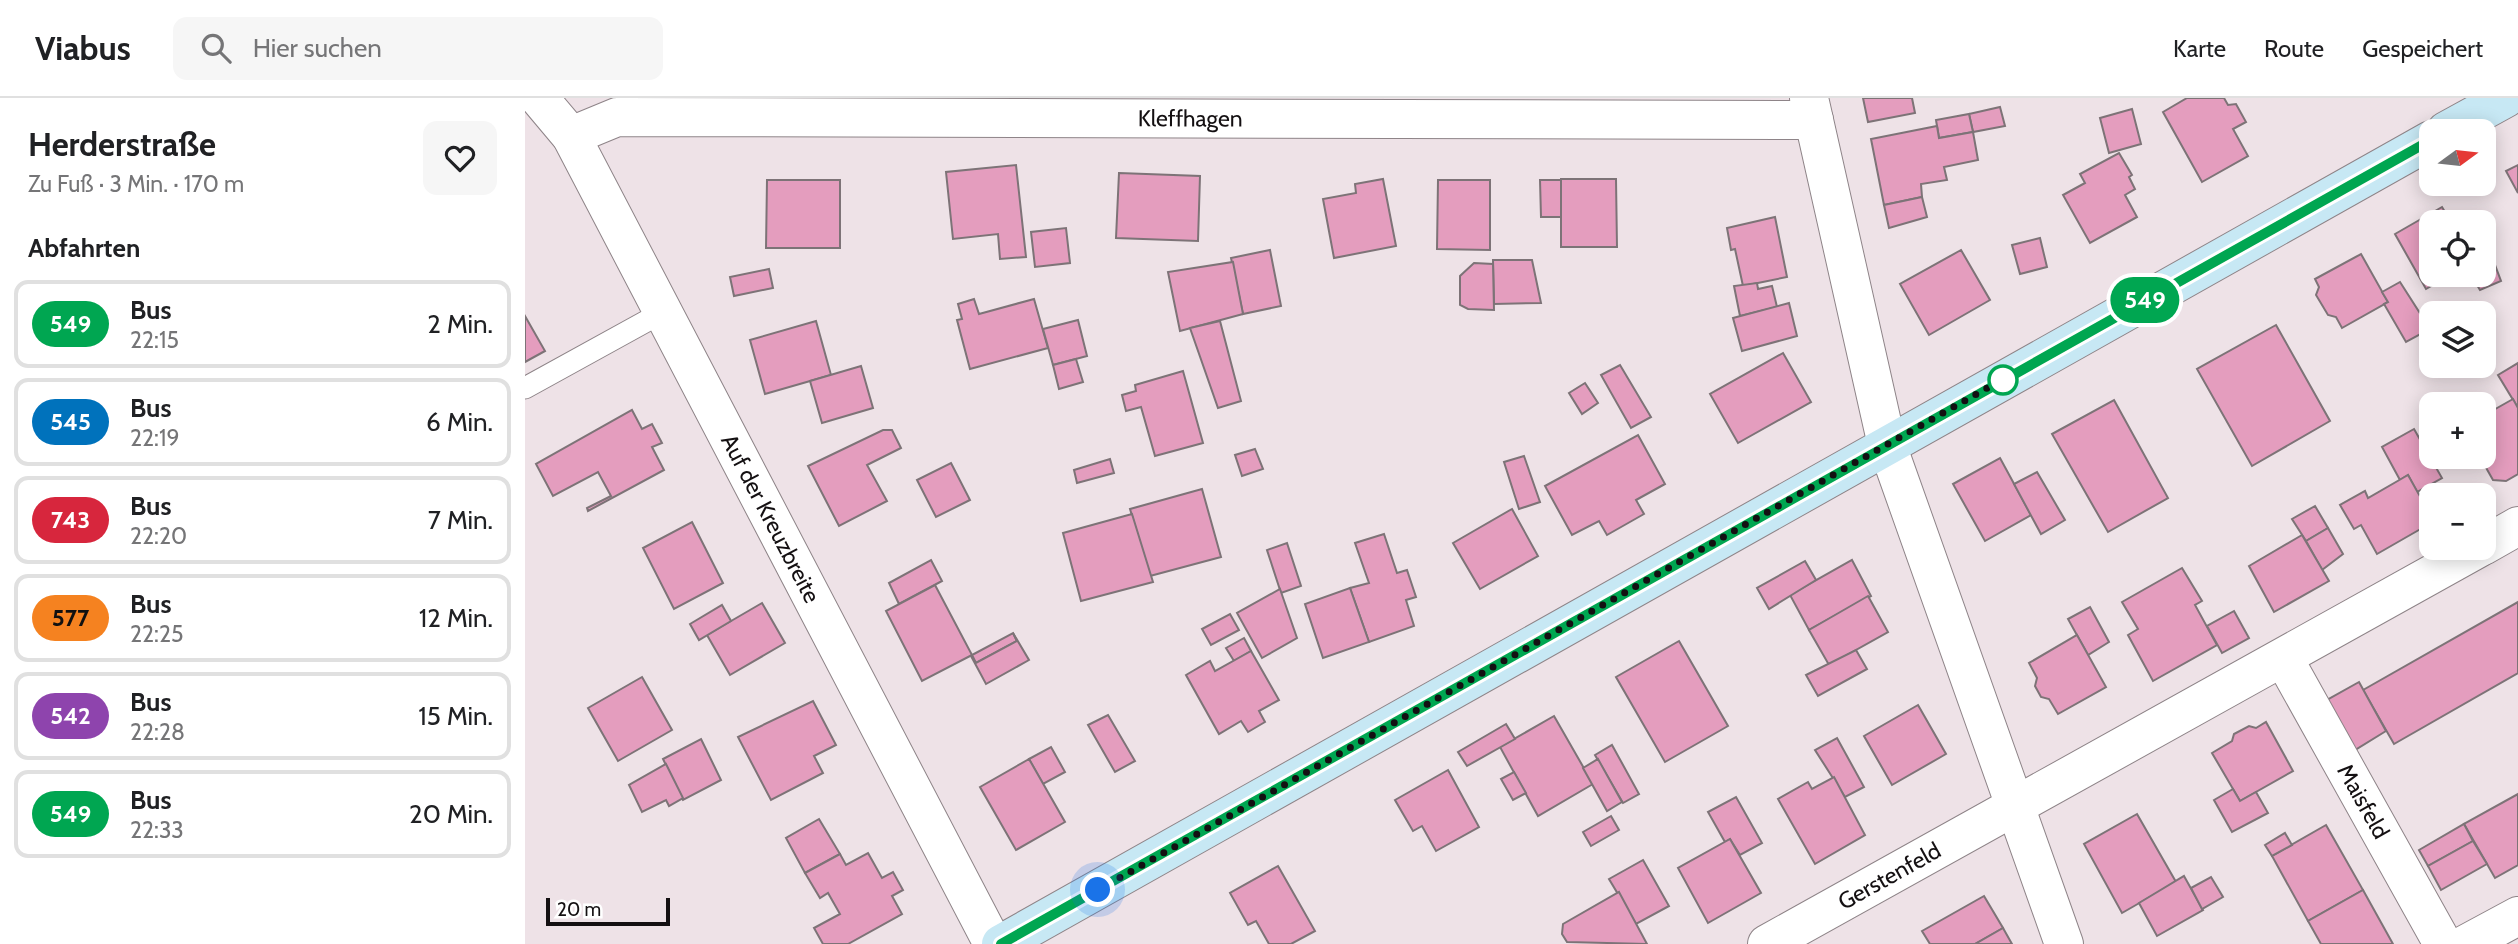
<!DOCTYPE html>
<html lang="de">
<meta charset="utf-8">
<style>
body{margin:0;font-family:Cabin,sans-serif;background:#f6f6f6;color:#202124;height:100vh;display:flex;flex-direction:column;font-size:26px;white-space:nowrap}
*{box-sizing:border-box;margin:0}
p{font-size:23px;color:#757577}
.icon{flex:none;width:38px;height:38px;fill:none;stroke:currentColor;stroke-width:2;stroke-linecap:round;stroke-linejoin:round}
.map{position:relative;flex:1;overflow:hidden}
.details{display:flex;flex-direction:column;background:#fff;width:525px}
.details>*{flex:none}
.badge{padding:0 14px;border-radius:23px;font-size:24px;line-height:46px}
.needle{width:46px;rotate:75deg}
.buttons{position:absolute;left:1894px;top:21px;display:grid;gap:14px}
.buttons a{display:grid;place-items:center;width:77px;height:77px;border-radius:14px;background:#fff;box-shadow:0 4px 18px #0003;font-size:35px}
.scale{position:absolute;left:21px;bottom:18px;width:124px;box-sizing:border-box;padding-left:7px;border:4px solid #141012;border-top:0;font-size:19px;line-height:24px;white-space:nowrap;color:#141012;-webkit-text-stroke:5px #fff;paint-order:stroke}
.you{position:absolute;width:35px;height:35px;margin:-18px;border:5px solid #fff;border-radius:50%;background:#1a73e8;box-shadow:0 0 0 10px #1a73e833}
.map>.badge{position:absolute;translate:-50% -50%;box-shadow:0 0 0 4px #fff}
h2{padding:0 28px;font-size:26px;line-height:63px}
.round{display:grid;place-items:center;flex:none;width:74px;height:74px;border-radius:14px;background:#f6f6f6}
.headline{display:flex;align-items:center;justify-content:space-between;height:119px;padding:0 28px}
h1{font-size:33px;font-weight:800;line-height:52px}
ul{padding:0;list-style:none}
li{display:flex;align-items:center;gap:21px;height:88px;margin:0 14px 10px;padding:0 14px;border:4px solid #e0e0e0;border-radius:14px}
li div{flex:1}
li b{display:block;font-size:26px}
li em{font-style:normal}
li .badge{min-width:77px;font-weight:700;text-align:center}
header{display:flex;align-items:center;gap:42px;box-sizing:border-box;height:98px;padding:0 35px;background:#fff;border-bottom:2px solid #e0e0e0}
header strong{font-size:33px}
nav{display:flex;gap:38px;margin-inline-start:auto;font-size:24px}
.search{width:490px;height:63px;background:#f6f6f6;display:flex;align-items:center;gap:18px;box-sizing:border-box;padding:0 24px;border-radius:14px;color:#757577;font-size:26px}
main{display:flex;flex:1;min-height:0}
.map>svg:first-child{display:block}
.building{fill:#e49dbe;stroke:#7d7377;stroke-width:2}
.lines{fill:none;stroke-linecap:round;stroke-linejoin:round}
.lane-casing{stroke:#8e8488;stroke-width:23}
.street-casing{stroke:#8e8488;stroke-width:40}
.secondary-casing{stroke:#8e8488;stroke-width:40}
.lane{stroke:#fff;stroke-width:21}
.street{stroke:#fff;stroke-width:38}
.secondary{stroke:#c7e8f4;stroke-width:38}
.line-casing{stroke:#fff;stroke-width:16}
.line{stroke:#00a651;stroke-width:10}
.walk{stroke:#141012;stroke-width:7;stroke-dasharray:0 12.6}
.stop-dot{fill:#fff;stroke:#00a651;stroke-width:3.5}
.labels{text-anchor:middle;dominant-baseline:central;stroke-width:5;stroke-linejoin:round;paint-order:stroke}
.street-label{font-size:23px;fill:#141012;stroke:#fff}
</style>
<header>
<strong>Viabus</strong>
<div class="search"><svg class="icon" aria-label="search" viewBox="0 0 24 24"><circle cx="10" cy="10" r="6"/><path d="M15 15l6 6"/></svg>Hier suchen</div>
<nav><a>Karte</a><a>Route</a><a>Gespeichert</a></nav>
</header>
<main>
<section class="details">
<div class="headline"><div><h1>Herderstraße</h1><p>Zu Fuß · 3 Min. · 170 m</p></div><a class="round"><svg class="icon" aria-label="heart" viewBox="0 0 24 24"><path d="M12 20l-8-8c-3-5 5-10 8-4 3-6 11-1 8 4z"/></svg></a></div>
<h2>Abfahrten</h2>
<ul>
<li><span class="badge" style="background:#00a651;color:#fff">549</span><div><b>Bus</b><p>22:15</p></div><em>2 Min.</em></li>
<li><span class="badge" style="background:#0072bc;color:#fff">545</span><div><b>Bus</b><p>22:19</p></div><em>6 Min.</em></li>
<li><span class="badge" style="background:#d7263d;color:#fff">743</span><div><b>Bus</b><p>22:20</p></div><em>7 Min.</em></li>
<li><span class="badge" style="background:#f58220;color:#111">577</span><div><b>Bus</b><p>22:25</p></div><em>12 Min.</em></li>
<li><span class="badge" style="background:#8e44ad;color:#fff">542</span><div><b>Bus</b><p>22:28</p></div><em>15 Min.</em></li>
<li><span class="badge" style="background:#00a651;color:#fff">549</span><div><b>Bus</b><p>22:33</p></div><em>20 Min.</em></li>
</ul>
</section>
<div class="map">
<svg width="1993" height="846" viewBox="0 0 1993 846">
<rect width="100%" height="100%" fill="#eee2e7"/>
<!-- building -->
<g class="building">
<polygon points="1338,0 1387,0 1390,15 1343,24"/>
<polygon points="1662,0 1699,0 1703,7 1711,6 1721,24 1708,31 1723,58 1677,84 1638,14"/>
<polygon points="1475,9 1480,28 1448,34 1444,16"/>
<polygon points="1607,11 1616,46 1584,55 1575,20"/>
<polygon points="1444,16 1448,34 1414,40 1411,22"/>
<polygon points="1412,28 1414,40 1448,34 1453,62 1419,69 1422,82 1396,86 1397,99 1359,107 1346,41"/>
<polygon points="1594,55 1607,77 1604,79 1610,91 1600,97 1612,119 1565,145 1538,97 1560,85 1555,76"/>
<polygon points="491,67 501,159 475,161 473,136 428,141 421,74"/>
<polygon points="1993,67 1993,95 1981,73"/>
<polygon points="594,75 675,78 673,143 591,140"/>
<polygon points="858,81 871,148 809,160 798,101 831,95 830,86"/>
<polygon points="1036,81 1091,81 1092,149 1036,149"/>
<polygon points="242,82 315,82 315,150 241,150"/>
<polygon points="913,82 965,82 965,152 912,151"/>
<polygon points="1015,82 1036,82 1036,119 1016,119"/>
<polygon points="1397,99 1402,119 1364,130 1359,107"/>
<polygon points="1917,109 1926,124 1906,124 1906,177 1926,177 1901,191 1870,136"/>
<polygon points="1250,119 1262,179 1218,188 1210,151 1206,152 1202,130"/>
<polygon points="541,130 545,165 510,169 506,134"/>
<polygon points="1958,135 1976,183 1955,192 1946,177 1958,177"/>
<polygon points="1515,140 1522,169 1495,176 1487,147"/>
<polygon points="745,152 756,208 718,216 706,160"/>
<polygon points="1436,152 1465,202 1404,237 1375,186"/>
<polygon points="1836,156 1863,204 1817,230 1811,219 1803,217 1791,197 1794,189 1790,181"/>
<polygon points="968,162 1007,162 1016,205 969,206"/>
<polygon points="708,164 718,216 655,233 643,174"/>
<polygon points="949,165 968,166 969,212 943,211 935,207 935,178"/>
<polygon points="244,171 248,190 209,198 205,179"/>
<polygon points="1875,184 1905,231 1881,244 1859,206 1863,204 1857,194"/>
<polygon points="1232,185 1233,191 1247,188 1252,209 1215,218 1209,188"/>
<polygon points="449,201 454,216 509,201 523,250 445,271 432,222 437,221 433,206"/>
<polygon points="1264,205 1272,238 1217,253 1208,220"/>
<polygon points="0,218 20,253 0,264"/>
<polygon points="553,222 562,258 528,267 518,231"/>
<polygon points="291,223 306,277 240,296 225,242"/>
<polygon points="695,223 716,303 693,310 665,230"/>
<polygon points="1751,227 1805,323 1727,368 1672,271"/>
<polygon points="1258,255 1286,304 1213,345 1185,296"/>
<polygon points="551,261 558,284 534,291 528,267"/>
<polygon points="1993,265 1993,310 1973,277"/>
<polygon points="1095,267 1126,319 1106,330 1076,277"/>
<polygon points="336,268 348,310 297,325 285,283"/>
<polygon points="658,273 678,345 630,358 616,309 601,313 597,297 611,293 610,287"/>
<polygon points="1060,285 1073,305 1057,316 1044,295"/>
<polygon points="1988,301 1993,310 1993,376 1981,383 1968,382 1955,359 1958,359 1958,318"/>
<polygon points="1589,302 1643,400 1583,434 1527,336"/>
<polygon points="107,312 117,331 127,326 137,345 127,349 139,372 63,413 62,410 86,398 73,374 28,398 11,366"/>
<polygon points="1889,331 1917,380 1892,394 1883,377 1875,382 1857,349"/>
<polygon points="358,332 367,332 376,350 342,367 362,403 314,428 283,368"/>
<polygon points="1113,337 1140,386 1111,402 1119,416 1082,437 1074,423 1047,437 1020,388"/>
<polygon points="730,351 738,371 717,378 710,357"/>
<polygon points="999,358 1015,404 994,411 979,364"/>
<polygon points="1475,360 1506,417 1460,443 1428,386"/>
<polygon points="585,361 589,375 552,385 549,372"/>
<polygon points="426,365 445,402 411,419 392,382"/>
<polygon points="1512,374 1540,422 1516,436 1489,386"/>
<polygon points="1883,377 1906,418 1906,425 1852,456 1836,427 1829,431 1815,407 1840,393 1843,400"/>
<polygon points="677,391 696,459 625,478 605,411"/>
<polygon points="1790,408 1803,430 1781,443 1767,421"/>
<polygon points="987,411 1013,458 955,491 928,445"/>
<polygon points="607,416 628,484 556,503 538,435"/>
<polygon points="167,424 198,485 149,511 118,450"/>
<polygon points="1803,430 1818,456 1797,472 1781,443"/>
<polygon points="859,436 872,475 882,472 891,499 881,502 889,528 844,544 825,490 844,485 830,445"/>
<polygon points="1777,437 1804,483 1749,514 1724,468"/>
<polygon points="762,445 776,488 756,495 742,452"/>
<polygon points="406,462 417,483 374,506 364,485"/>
<polygon points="1327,462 1346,498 1284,532 1265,497"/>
<polygon points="1280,463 1291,482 1244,511 1232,490"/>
<polygon points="1657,470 1677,503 1670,507 1692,547 1628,583 1603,537 1613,531 1597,504"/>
<polygon points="410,487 447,557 397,583 361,513"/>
<polygon points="825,490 844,544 798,560 780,506"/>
<polygon points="755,491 772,540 737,560 712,515"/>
<polygon points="1343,498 1363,534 1304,567 1284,532"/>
<polygon points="1993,504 1993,575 1869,646 1838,592"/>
<polygon points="237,505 260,545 205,577 182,537"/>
<polygon points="197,507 206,523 174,542 165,526"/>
<polygon points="1565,509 1584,544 1563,557 1543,521"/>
<polygon points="1709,513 1724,540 1697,555 1682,528"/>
<polygon points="705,516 714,532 686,547 677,531"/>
<polygon points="488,535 492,543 451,565 447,557"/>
<polygon points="488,535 504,562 461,586 446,558 451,565 492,543"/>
<polygon points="1552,537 1581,589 1533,616 1524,601 1516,599 1510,588 1512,580 1504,565"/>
<polygon points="719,540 726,553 709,563 701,550"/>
<polygon points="1154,543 1203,628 1140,664 1091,579"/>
<polygon points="1331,552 1342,571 1293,598 1281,577"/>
<polygon points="726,553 754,602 734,613 740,624 723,634 716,623 694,636 661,577 685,563 690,573"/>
<polygon points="117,579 147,632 93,663 63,610"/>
<polygon points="1834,584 1861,633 1830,652 1802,602"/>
<polygon points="288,603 311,647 289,658 298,675 246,702 213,639"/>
<polygon points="1393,607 1421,656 1367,687 1339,638"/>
<polygon points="583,617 610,663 590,674 563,627"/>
<polygon points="1029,618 1068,686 1013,718 975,649"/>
<polygon points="1741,624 1768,673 1715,703 1687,655 1707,643 1709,636 1724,628 1731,630"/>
<polygon points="981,626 990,641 942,668 933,654"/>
<polygon points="1312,640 1339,689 1320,699 1290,652"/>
<polygon points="176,641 196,682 158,702 138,661"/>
<polygon points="1087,647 1114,696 1098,705 1070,657"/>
<polygon points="526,649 540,674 518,686 504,661"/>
<polygon points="504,661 540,724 491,752 455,689"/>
<polygon points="1073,661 1097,704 1082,713 1058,670"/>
<polygon points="141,666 158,700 144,708 141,702 117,714 104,687"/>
<polygon points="923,672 954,729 911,753 897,728 888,733 870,702"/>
<polygon points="989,674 1001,695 988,702 976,681"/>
<polygon points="1309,679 1340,737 1290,766 1253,701 1283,684 1287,691"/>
<polygon points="1708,691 1715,703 1731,694 1743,715 1707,734 1689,702"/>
<polygon points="1993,696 1993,767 1970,780 1939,726"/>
<polygon points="1211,699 1237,745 1215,757 1205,741 1200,744 1183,714"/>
<polygon points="1612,716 1651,784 1597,815 1559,746"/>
<polygon points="1086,718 1094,732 1066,748 1058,734"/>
<polygon points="294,721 315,756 280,775 261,740"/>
<polygon points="1939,726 1948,743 1903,768 1894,752"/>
<polygon points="1801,727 1838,792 1783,823 1747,758"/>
<polygon points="1760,735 1767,747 1747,758 1740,747"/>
<polygon points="1205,741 1236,795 1183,825 1153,770"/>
<polygon points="1948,743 1962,766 1916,792 1903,768"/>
<polygon points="343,755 357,780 368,774 378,792 367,798 377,816 323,846 298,846 289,830 315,816 303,795 295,800 280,775 315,756 321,767"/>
<polygon points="1118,762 1144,808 1111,826 1084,781"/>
<polygon points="753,768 790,833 766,846 744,846 731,823 723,827 705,795"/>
<polygon points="1659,778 1678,812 1632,838 1614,805"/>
<polygon points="1686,779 1698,799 1677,811 1666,790"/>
<polygon points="1838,792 1868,846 1796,846 1783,823"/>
<polygon points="1094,794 1122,846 1042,844 1037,836 1038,826"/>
<polygon points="1459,798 1478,830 1450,846 1405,846 1397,833"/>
<polygon points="1478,830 1487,846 1450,846"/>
</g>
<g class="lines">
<!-- lane casing -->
<g class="lane-casing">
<polyline id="lane" points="0,290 138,214"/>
</g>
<!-- street casing -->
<g class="street-casing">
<g id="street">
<path id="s1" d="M 14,0 L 46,38 L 468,846"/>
<polyline points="1284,0 1362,347 1539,846"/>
<path id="s2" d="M 46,38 L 92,19 L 1289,22"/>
<polyline points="1958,448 1993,428"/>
<path id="s3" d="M 1759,561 L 1918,846"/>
<path id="s4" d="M 1242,846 L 1954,450"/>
<polyline points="1941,846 1993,818"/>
</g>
</g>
<!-- secondary casing -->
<g class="secondary-casing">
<g id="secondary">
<polyline points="1921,33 1981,0"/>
<polyline points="476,846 1906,42"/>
</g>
</g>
<!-- lane -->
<use href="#lane" class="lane"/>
<!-- street -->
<use href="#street" class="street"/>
<!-- secondary -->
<use href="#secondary" class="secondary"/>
</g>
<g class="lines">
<!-- line casing -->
<g class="line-casing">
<polyline id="line" points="476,846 1906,42"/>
</g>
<!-- line -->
<use href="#line" class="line"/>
<!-- walk -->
<polyline class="walk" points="573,792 1480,280 1478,282"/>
</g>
<!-- markers -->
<circle class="stop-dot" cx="1478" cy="282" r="14"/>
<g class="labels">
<!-- street labels -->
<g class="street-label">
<text stroke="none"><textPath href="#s2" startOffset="623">Kleffhagen</textPath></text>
<text stroke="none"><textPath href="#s1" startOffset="481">Auf der Kreuzbreite</textPath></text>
<text stroke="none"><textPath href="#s3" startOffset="163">Maisfeld</textPath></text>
<text stroke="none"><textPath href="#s4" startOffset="140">Gerstenfeld</textPath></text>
</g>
</g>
</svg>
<div class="buttons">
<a><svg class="needle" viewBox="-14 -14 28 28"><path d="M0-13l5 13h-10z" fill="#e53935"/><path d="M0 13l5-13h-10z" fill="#757577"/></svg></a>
<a><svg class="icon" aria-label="locate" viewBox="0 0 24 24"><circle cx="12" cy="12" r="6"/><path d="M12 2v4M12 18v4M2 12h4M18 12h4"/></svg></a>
<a><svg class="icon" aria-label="layers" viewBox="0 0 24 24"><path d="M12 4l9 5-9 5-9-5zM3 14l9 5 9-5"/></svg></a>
<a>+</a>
<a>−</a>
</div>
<div class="scale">20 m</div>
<div class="you" style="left:573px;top:792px"></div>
<b class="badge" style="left:1620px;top:202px;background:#00a651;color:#fff">549</b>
</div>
</main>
